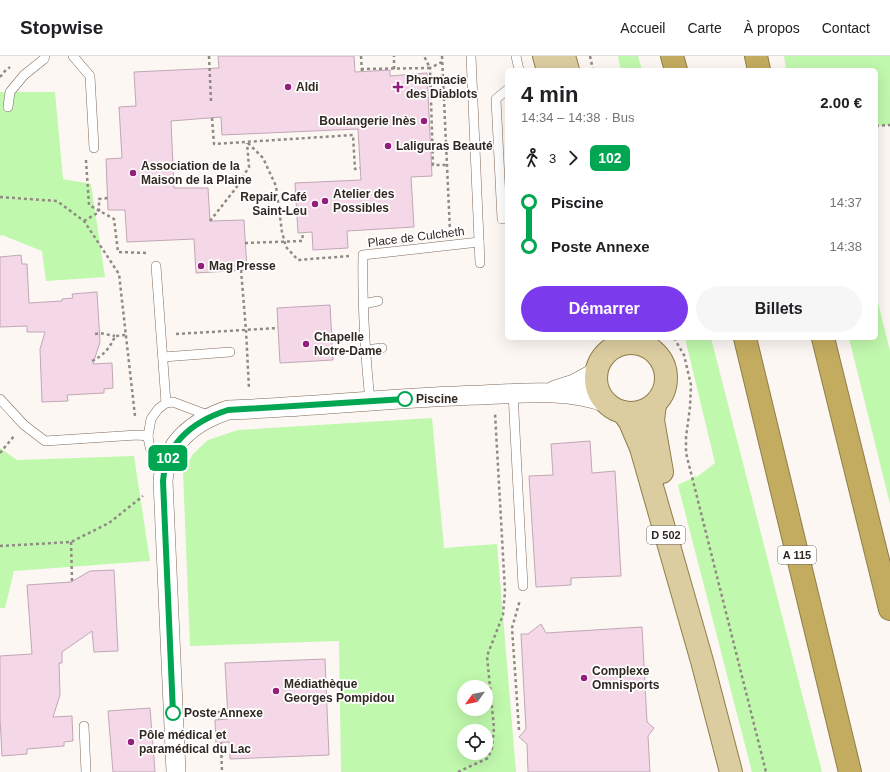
<!DOCTYPE html>
<html lang="fr">
<meta charset="utf-8">
<style>
body{margin:0;font-family:Arial,sans-serif;background:#f6f6f6;color:#202124;height:100vh;display:flex;flex-direction:column;font-size:15px;white-space:nowrap}
*{box-sizing:border-box;margin:0}
p{font-size:13px;color:#757577}
.icon{flex:none;width:22px;height:22px;fill:none;stroke:currentColor;stroke-width:2;stroke-linecap:round;stroke-linejoin:round}
.map{position:relative;flex:1;overflow:hidden}
.drawer{position:absolute;left:505px;top:12px;width:373px;height:272px;display:flex;flex-direction:column;background:#fff;border-radius:6px;box-shadow:0 4px 16px #0002}
.drawer>*{flex:none}
.badge{padding:0 8px;border-radius:6px;font-size:14px;line-height:26px}
.needle{width:26px;rotate:237deg}
.tools{position:absolute;left:457px;top:624px;display:grid;gap:8px}
.tools a{display:grid;place-items:center;width:36px;height:36px;border-radius:50%;background:#fff;box-shadow:0 4px 16px #0002;font-size:20px}
.map>.badge{position:absolute;translate:-50% -50%;box-shadow:0 0 0 2px #fff}
.legs{display:flex;align-items:center;gap:6px;height:44px;padding:0 16px;font-size:13px}
.legs p{margin-inline-start:auto}
.summary{display:flex;align-items:center;justify-content:space-between;height:68px;padding:0 16px}
h1{font-size:22px;font-weight:700;line-height:30px}
.cta{display:flex;gap:8px;margin-top:auto;padding:8px 16px}
.cta a{flex:1;height:46px;border-radius:24px;background:#7c3aed;color:#fff;font-size:16px;font-weight:700;line-height:46px;text-align:center}
.cta a+a{background:#f6f6f6;color:#202124}
ul{padding:0 16px;list-style:none}
li{display:flex;align-items:center;gap:14px;height:44px;font-size:15px}
li i{display:grid;place-items:center;width:6px;height:100%;margin:0 5px;background:currentColor}
li i::after{content:'';width:10px;height:10px;margin:-5px;border:3px solid;border-radius:50%;background:#fff}
li p{margin-inline-start:auto}
li:first-child i{background:linear-gradient(#0000 50%,currentColor 0)}
li:last-child i{background:linear-gradient(currentColor 50%,#0000 0)}
header{display:flex;align-items:center;gap:24px;box-sizing:border-box;height:56px;padding:0 20px;background:#fff;border-bottom:1px solid #e0e0e0}
header strong{font-size:19px}
nav{display:flex;gap:22px;margin-inline-start:auto;font-size:14px}
.map>svg:first-child{display:block}
.green{fill:#c0f8ad;fill-rule:evenodd}
.building{fill:#f4d8e7;stroke:#c1a7b6}
.lines{fill:none;stroke-linecap:round;stroke-linejoin:round}
.lane-casing{stroke:#806a5b;stroke-width:10}
.street-casing{stroke:#806a5b;stroke-width:20}
.primary-casing{stroke:#907e4a;stroke-width:24}
.highway-casing{stroke:#907e4a;stroke-width:24}
.path{stroke:#918984;stroke-width:2.5;stroke-dasharray:3 3;stroke-linecap:butt}
.lane{stroke:#fff;stroke-width:9}
.street{stroke:#fff;stroke-width:19}
.primary{stroke:#dbcd9f;stroke-width:22}
.highway{stroke:#c3ac5f;stroke-width:22}
.line-1-casing{stroke:#fff;stroke-width:9}
.line-1{stroke:#00a651;stroke-width:6}
.poi-dot{fill:#941e7b;stroke:#fff;stroke-width:1.5}
.stop-1-dot{fill:#fff;stroke:#00a651;stroke-width:2}
.labels{text-anchor:middle;dominant-baseline:central;stroke-width:3.5;stroke-linejoin:round;paint-order:stroke}
.shield{fill:#fff;stroke:#706864;stroke-width:1}
.shield-label{font-size:11px;font-weight:bold;fill:#322822}
.poi-label{font-size:12px;font-weight:bold;fill:#322822;stroke:#fff;text-anchor:start}
.street-label{font-size:12px;fill:#322822;stroke:#fff}
.stop-label{font-size:12px;font-weight:bold;fill:#322822;stroke:#fff;text-anchor:start}
</style>
<header>
<strong>Stopwise</strong>
<nav><a>Accueil</a><a>Carte</a><a>À propos</a><a>Contact</a></nav>
</header>
<div class="map">
<svg width="890" height="716" viewBox="0 0 890 716">
<rect width="100%" height="100%" fill="#fcf7f3"/>
<!-- green -->
<g class="green">
<polygon points="618,0 638,0 642,14 621,14"/>
<polygon points="784,0 890,0 890,69 876,70 876,14 786,14"/>
<polygon points="0,36 55,36 63,123 91,128 105,221 46,225 42,195 2,179 0,180"/>
<polygon points="876,238 890,295 890,448 849,282 876,282"/>
<polygon points="685,282 711,282 822,716 752,716 678,429 696,420 697,421 715,407"/>
<path d="M 432,362 L 444,492 L 497,488 L 516,716 L 341,716 L 339,585 L 190,590 L 183,416 L 193,398 L 208,384 L 238,374 ZM 464,631 L 486,631 L 486,653 L 464,653 ZM 464,675 L 486,675 L 486,697 L 464,697 Z"/>
<polygon points="0,392 17,404 134,400 150,505 14,515 5,552 0,552"/>
</g>
<!-- building -->
<g class="building">
<polygon points="218,0 354,0 355,16 390,14 390,20 427,17 432,120 411,121 414,171 347,175 348,192 313,194 312,176 298,177 295,127 361,124 358,73 222,79 221,61 171,65 174,132 208,132 210,165 244,164 247,214 196,217 194,183 127,186 125,154 108,154 106,103 122,102 119,51 136,50 134,16 219,12"/>
<polygon points="21,199 22,208 27,208 29,247 62,245 62,243 73,242 72,238 97,236 100,286 93,308 112,307 113,332 104,333 104,337 67,339 68,345 42,346 40,293 45,276 27,276 27,270 0,271 0,201"/>
<polygon points="330,249 333,304 280,307 277,252"/>
<polygon points="590,385 592,417 615,415 621,520 571,522 571,529 536,531 529,420 553,419 551,388"/>
<polygon points="114,514 118,595 94,596 92,575 62,596 62,607 59,607 60,639 53,661 72,660 73,685 64,686 64,690 27,693 27,698 2,700 0,662 0,600 32,598 27,529 71,526 90,515"/>
<polygon points="541,568 546,577 642,571 647,666 654,672 648,680 650,716 528,716 527,688 519,681 526,673 521,578 528,578"/>
<polygon points="325,603 329,699 230,703 229,686 216,687 215,664 228,663 225,607"/>
<polygon points="150,652 155,716 113,716 108,655"/>
</g>
<g class="lines">
<!-- lane casing -->
<g class="lane-casing">
<g id="lane">
<polyline points="73,0 90,20 94,92"/>
<polyline points="471,0 480,207"/>
<polyline points="516,0 519,14"/>
<polyline points="507,34 496,43 502,163 507,163"/>
<polyline points="8,51 10,36 24,19 44,3 45,0"/>
<polyline points="156,210 166,347"/>
<polyline points="363,248 378,245"/>
<polyline points="365,294 382,292"/>
<polyline points="163,301 230,296"/>
<polyline points="513,337 523,530"/>
<polyline points="0,343 24,369 45,385 137,379 148,380 151,363 158,353 166,347 173,346 210,360"/>
<path d="M 370,345 C 365,295 362,249 363,199 L 479,186"/>
<path d="M 148,380 C 150,397 153,400 164,413"/>
<polyline points="84,670 86,716"/>
</g>
</g>
<!-- street casing -->
<g class="street-casing">
<g id="street">
<polyline points="555,334 574,328 596,316"/>
<path d="M 176,716 L 163,425 C 166,386 195,365 228,354 C 313,351 397,341 482,339 C 527,337 564,332 608,347"/>
</g>
</g>
<!-- primary casing -->
<g class="primary-casing">
<g id="primary">
<polyline points="544,0 548,14"/>
<polyline points="564,0 568,14"/>
<circle cx="631" cy="322" r="35"/>
<polyline points="655,349 653,364 662,416"/>
<polyline points="623,356 630,366 641,392 702,605 731,716"/>
</g>
</g>
<!-- highway casing -->
<g class="highway-casing">
<g id="highway">
<polyline points="672,0 676,14"/>
<polyline points="756,0 759,14"/>
<polyline points="745,282 850,716"/>
<polyline points="823,282 890,553"/>
</g>
</g>
<!-- path -->
<g class="path">
<polyline points="209,0 211,45"/>
<polyline points="361,0 362,16"/>
<polyline points="442,0 450,175"/>
<polyline points="590,0 593,14"/>
<polyline points="442,6 430,12 433,109 448,109"/>
<polyline points="361,13 430,12 424,0"/>
<polyline points="394,13 394,0"/>
<polyline points="0,21 5,15 10,11"/>
<polyline points="212,62 214,88 353,79 355,113 360,112"/>
<polyline points="876,70 890,69"/>
<polyline points="248,87 263,102 276,130 282,176 286,191 298,204 349,200"/>
<polyline points="86,104 89,149 114,163 118,196 148,197"/>
<polyline points="0,141 57,145 84,165 119,218 135,360"/>
<polyline points="84,165 99,156 99,143 108,142"/>
<polyline points="210,165 236,132 249,111 247,87"/>
<polyline points="245,187 302,185 303,177"/>
<polyline points="241,214 246,274 249,333"/>
<polyline points="95,278 100,277 115,280"/>
<polyline points="176,278 278,272"/>
<polyline points="674,282 684,299 691,329 690,351 686,381 686,397 766,716"/>
<path d="M 92,305 C 104,299 110,292 115,280 L 126,279"/>
<polyline points="0,397 14,380"/>
<polyline points="71,486 72,525"/>
<polyline points="0,490 71,486 109,467 143,440"/>
<polyline points="193,658 219,656 220,664"/>
<polyline points="519,674 512,572 520,544"/>
<polyline points="221,687 222,716"/>
<polyline points="458,716 488,702 492,692 494,672 487,600 503,559 505,535 495,357"/>
</g>
<!-- lane -->
<use href="#lane" class="lane"/>
<!-- street -->
<use href="#street" class="street"/>
<!-- primary -->
<use href="#primary" class="primary"/>
<!-- highway -->
<use href="#highway" class="highway"/>
</g>
<g class="lines">
<!-- line-1 casing -->
<g class="line-1-casing">
<path id="line-1" d="M 173,657 L 163,425 C 166,386 194,365 228,354 L 405,343"/>
</g>
<!-- line-1 -->
<use href="#line-1" class="line-1"/>
</g>
<!-- markers -->
<g class="poi-dot">
<circle cx="288" cy="31" r="4"/>
<path d="M396 25h4v4h4v4h-4v4h-4v-4h-4v-4h4z"/>
<circle cx="424" cy="65" r="4"/>
<circle cx="388" cy="90" r="4"/>
<circle cx="133" cy="117" r="4"/>
<circle cx="325" cy="145" r="4"/>
<circle cx="315" cy="148" r="4"/>
<circle cx="201" cy="210" r="4"/>
<circle cx="306" cy="288" r="4"/>
<circle cx="584" cy="622" r="4"/>
<circle cx="276" cy="635" r="4"/>
<circle cx="131" cy="686" r="4"/>
</g>
<g class="stop-1-dot">
<circle cx="405" cy="343" r="7"/>
<circle cx="173" cy="657" r="7"/>
</g>
<g class="labels">
<!-- shield labels -->
<g class="shield">
<rect x="647" y="470" width="38" height="18" rx="3"/>
<rect x="778" y="490" width="38" height="18" rx="3"/>
</g>
<g class="shield-label">
<text x="666" y="479">D 502</text>
<text x="797" y="499">A 115</text>
</g>
<!-- poi labels -->
<g class="poi-label">
<text x="406" y="24">Pharmacie<tspan x="406" dy="14">des Diablots</tspan></text>
<text x="296" y="31">Aldi</text>
<text x="416" y="65" text-anchor="end">Boulangerie Inès</text>
<text x="396" y="90">Laliguras Beauté</text>
<text x="141" y="110">Association de la<tspan x="141" dy="14">Maison de la Plaine</tspan></text>
<text x="333" y="138">Atelier des<tspan x="333" dy="14">Possibles</tspan></text>
<text x="307" y="141" text-anchor="end">Repair Café<tspan x="307" dy="14">Saint-Leu</tspan></text>
<text x="209" y="210">Mag Presse</text>
<text x="314" y="281">Chapelle<tspan x="314" dy="14">Notre-Dame</tspan></text>
<text x="592" y="615">Complexe<tspan x="592" dy="14">Omnisports</tspan></text>
<text x="284" y="628">Médiathèque<tspan x="284" dy="14">Georges Pompidou</tspan></text>
<text x="139" y="679">Pôle médical et<tspan x="139" dy="14">paramédical du Lac</tspan></text>
</g>
<!-- street labels -->
<g class="street-label">
<text transform="translate(416 181) rotate(-7)">Place de Culcheth</text>
</g>
<!-- stop labels -->
<g class="stop-label">
<text x="416" y="343">Piscine</text>
<text x="184" y="657">Poste Annexe</text>
</g>
</g>
</svg>
<div class="tools">
<a><svg class="needle" viewBox="-14 -14 28 28"><path d="M0-13l5 13h-10z" fill="#e53935"/><path d="M0 13l5-13h-10z" fill="#757577"/></svg></a>
<a><svg class="icon" aria-label="locate" viewBox="0 0 24 24"><circle cx="12" cy="12" r="6"/><path d="M12 2v4M12 18v4M2 12h4M18 12h4"/></svg></a>
</div>
<b class="badge" style="left:168px;top:402px;background:#00a651;color:#fff">102</b>
<section class="drawer">
<div class="summary"><div><h1>4 min</h1><p>14:34 – 14:38 · Bus</p></div><b>2.00 €</b></div>
<div class="legs"><svg class="icon" aria-label="walk" viewBox="0 0 24 24"><circle cx="13" cy="4" r="2"/><path d="M13 8l-2 6 4 7M11 14l-3 7M7 12l3-4h3l4 4"/></svg>3<svg class="icon" aria-label="forward" viewBox="0 0 24 24"><path d="M9 5l7 7-7 7"/></svg><b class="badge" style="background:#00a651;color:#fff">102</b></div>
<ul>
<li><i style="color:#00a651"></i><b>Piscine</b><p>14:37</p></li>
<li><i style="color:#00a651"></i><b>Poste Annexe</b><p>14:38</p></li>
</ul>
<div class="cta"><a>Démarrer</a><a>Billets</a></div>
</section>
</div>
